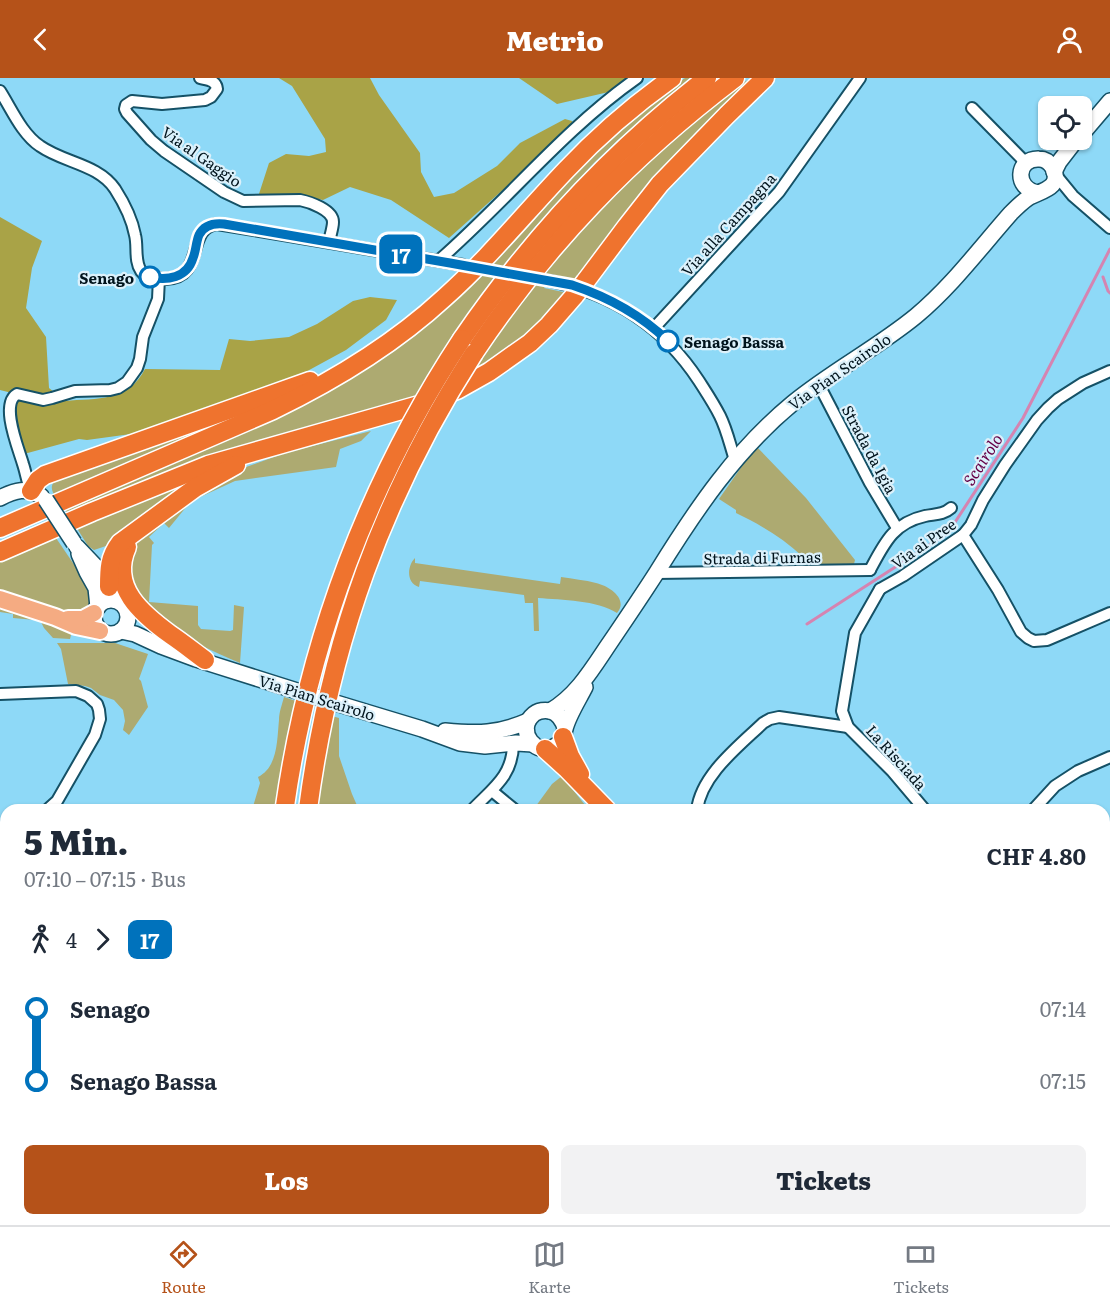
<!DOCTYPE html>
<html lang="de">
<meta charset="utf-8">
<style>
body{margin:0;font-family:Literata,serif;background:#f2f2f3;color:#1f2937;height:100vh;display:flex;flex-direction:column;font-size:22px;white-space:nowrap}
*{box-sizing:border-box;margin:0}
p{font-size:20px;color:#747a83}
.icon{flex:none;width:33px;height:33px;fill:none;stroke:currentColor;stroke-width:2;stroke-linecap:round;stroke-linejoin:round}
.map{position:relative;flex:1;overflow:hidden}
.details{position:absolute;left:0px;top:726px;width:1110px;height:422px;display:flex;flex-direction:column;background:#fff;border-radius:18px 18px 0 0;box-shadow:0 2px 4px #0004}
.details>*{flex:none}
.badge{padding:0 12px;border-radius:9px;font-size:21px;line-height:39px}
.controls{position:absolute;left:1038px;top:18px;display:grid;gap:12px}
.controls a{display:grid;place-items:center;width:54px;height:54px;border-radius:9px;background:#fff;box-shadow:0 2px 4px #0004;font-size:30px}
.map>.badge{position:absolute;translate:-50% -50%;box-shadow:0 0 0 3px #fff}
.legs{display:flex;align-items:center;gap:9px;height:66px;padding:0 24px;font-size:20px}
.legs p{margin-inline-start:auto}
.overview{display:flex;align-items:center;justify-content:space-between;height:102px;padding:0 24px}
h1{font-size:33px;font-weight:800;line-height:45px}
.button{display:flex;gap:12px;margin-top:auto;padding:12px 24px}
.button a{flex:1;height:69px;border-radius:9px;background:#b55219;color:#fff;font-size:24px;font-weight:800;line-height:69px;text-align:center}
.button a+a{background:#f2f2f3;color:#1f2937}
ul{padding:0 24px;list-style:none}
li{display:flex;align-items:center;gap:21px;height:72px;font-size:22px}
li i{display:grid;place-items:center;width:9px;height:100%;margin:0 8px;background:currentColor}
li i::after{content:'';width:15px;height:15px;margin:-8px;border:4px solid;border-radius:50%;background:#fff}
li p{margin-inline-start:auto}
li:first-child i{background:linear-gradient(#0000 50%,currentColor 0)}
li:last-child i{background:linear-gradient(currentColor 50%,#0000 0)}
header{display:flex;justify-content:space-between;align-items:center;height:78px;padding:0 24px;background:#b55219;color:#fff;font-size:27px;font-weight:800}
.dock{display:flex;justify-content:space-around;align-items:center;height:84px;border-top:2px solid #e0e1e3;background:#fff;font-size:16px;color:#747a83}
.dock a{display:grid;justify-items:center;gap:3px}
.dock .on{color:#b55219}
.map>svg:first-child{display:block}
.green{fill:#adaa71}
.forest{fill:#a9a347}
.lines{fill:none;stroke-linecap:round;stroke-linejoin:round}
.stream{stroke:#d584b1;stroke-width:3}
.street-tunnel{stroke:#79bbd6;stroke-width:10;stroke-dasharray:10 5;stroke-linecap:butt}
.street-casing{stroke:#155166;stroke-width:14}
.secondary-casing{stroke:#155166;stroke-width:18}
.primary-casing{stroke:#fff;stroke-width:20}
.highway-casing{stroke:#fff;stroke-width:21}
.street{stroke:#fff;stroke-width:10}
.secondary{stroke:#fff;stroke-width:15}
.primary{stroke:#f5ab82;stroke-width:16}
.highway{stroke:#ef732e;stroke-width:18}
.secondary-bridge-casing{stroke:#155166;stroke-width:18;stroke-linecap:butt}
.highway-bridge-casing{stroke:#fff;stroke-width:21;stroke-linecap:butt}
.secondary-bridge{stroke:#fff;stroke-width:15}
.highway-bridge{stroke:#ef732e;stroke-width:18}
.line-1-casing{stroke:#fff;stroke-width:14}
.line-1{stroke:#0072bc;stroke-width:9}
.stop-1-dot{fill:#fff;stroke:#0072bc;stroke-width:3}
.labels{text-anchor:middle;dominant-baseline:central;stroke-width:4.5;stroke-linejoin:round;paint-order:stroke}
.street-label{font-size:15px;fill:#00131c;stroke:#dcf1fb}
.stop-label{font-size:15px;font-weight:bold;fill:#00131c;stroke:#dcf1fb;text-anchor:end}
.water-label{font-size:16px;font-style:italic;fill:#650047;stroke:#dcf1fb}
</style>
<header><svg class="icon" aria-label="back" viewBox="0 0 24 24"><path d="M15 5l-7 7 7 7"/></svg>Metrio<svg class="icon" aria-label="person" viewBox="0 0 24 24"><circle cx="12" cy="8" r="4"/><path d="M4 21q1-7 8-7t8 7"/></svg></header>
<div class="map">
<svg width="1110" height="1147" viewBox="0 0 1110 1147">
<rect width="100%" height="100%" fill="#8ed9f7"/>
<!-- green -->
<g class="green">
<polygon points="685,0 690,0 618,62 594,85 535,149 496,197 481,217 415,322 259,362 69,438 63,429 269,341 478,198 485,198 493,189 488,188 556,110 652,23"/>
<path d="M 750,0 L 753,0 L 578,204 L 552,199 L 544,210 L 568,215 L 537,250 L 469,298 C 525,210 596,129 675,61 C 698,41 722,22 746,3 L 749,2 Z"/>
<path d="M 278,321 L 56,420 C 52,413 50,410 54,403 Z"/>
<path d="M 371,353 L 361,363 L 340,371 L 336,389 L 235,403 L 198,420 L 187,428 L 169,450 L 164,445 L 149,459 L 154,465 L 152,467 L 149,524 L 198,528 L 198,547 L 201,551 L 230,553 L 233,552 L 234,527 L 244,529 L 240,585 C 212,573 182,560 158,540 C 149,531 141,522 132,513 L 129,474 L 136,463 L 176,430 L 235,393 L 285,375 Z"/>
<path d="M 756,368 L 806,420 L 855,482 L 854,486 L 799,486 L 802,478 C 783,460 759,446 736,435 L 736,432 L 719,421 Z"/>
<polygon points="219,389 109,467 94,472 88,468 75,447"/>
<polygon points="54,457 90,510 90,527 89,531 74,537 0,516 0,480"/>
<path d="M 415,480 L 415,485 L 560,506 L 561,499 C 573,501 585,502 596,505 C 609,508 629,521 617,535 C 597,522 562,522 538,520 L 539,553 L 534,553 L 533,525 L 525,525 L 524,517 L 420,503 L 419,509 C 406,505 407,488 415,480 Z"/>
<polygon points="0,528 75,553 71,557 70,561 53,560 44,550 41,544 35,542 13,540 13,536 0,534"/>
<polygon points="57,565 115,565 148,576 139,601 141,603 148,629 129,657 123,652 125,643 123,632 114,622 100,617 91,610 85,608 68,606 61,571"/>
<path d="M 284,619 L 296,623 L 277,732 L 252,732 L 260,705 L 258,699 C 278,689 277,662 279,642 C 279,634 282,627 284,619 Z"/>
<polygon points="332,638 339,640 339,678 352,716 359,732 316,732"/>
<polygon points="562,698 589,732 533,732 552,706"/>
</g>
<!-- forest -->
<g class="forest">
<polygon points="279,0 370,0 379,17 420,75 421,94 434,119 454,115 497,88 520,65 565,41 572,43 573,49 449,160 391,122 350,109 323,122 308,119 258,119 269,85 286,76 309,78 326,74 325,61 292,8"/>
<polygon points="519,0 629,0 613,13 557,26"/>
<path d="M 0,139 L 42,163 L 32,190 L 26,230 L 46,259 L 49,310 L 65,323 C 97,320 128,324 145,291 L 220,292 L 229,261 L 250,263 L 289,259 L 317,246 L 353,223 L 370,219 L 397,222 L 386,242 L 346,272 L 278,309 L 153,353 L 87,362 L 79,361 L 24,376 L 12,345 L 12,315 L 0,312 Z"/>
<polygon points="1110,848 1110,998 1104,1003 1104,852"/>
<polygon points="388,1142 423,1142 435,1146 437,1142 596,1142 586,1147 384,1147"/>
</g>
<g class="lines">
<!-- stream -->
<g class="stream">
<polyline points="1103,199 1108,213 1110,215"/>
<polyline points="807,546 948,455 1023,340 1110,171"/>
</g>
<!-- street-tunnel -->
<polyline class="street-tunnel" points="474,189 550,203"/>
<!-- street casing -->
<g class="street-casing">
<g id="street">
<path d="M 200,0 C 208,2 216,2 217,11 L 211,19 L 205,22 L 162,26 L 132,23 L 126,27 L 125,31 L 127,35 L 151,62 L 164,73 L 224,114 L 243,123 L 300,122 C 310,124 333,132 333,144 C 333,150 330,158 329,164"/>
<path d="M 0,13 C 12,32 22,56 40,68 C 64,85 98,86 115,111 C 124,125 132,141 135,157 C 138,168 134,183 141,193 C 147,201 157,201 166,201 C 206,200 185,150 217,146 L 463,187"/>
<polyline points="972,30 1026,85"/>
<polyline points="1055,96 1073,118 1110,150"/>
<path d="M 438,183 C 506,124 563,52 637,0"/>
<path d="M 550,203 C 614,216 663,248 699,303 C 706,314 714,326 720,338 C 727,352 730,367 735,382"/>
<polyline points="654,250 779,114 860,0"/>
<polyline points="818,305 870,405 897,450"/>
<path d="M 31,413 C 27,404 26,395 23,386 C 18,369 0,326 17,316 L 43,322 L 52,320 L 75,313 L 110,312 L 118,310 L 127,304 L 137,290 L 140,281 L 143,259 L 158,221 L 159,200"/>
<polyline points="963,457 998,512 1021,554 1028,560 1034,563 1047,562 1110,535"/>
<path d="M 870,492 C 884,466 893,445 925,438 C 935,436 943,437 951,430"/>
<polyline points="656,495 870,492"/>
<polyline points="880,511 903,498 963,457 971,447 983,422 1005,387 1037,342 1048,330 1058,321 1083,305 1110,293"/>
<polyline points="880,511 855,555 842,633 848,649 892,693 925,732"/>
<polyline points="0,616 76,613 88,618 97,626 99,632 100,641 95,657 57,723 47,732"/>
<polyline points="492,713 515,732"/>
<path d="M 472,732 C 492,711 513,698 513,666"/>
<path d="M 697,732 C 701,697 739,668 763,645 L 770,641 L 779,639 L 848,649"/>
<polyline points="1033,732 1055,708 1078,693 1110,679"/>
<polyline points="0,760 6,764"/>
<polyline points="0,844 5,830 6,817"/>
<polyline points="0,901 6,903"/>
<polyline points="0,951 6,954"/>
<polyline points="0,1029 6,1025"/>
<polyline points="0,1082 6,1085"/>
<polyline points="1104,1123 1110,1118"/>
<polyline points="22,1142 34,1147"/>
<polyline points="256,1142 260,1147"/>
<polyline points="128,1147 129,1142"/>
<polyline points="379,1147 382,1142"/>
<polyline points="1082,1147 1086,1142"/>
</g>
</g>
<!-- secondary casing -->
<g class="secondary-casing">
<g id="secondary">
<polyline points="1082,56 1110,23"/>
<polyline points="1054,94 1059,84 1076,62"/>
<path d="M 0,420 C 15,412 27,409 41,418"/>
<polyline points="77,469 96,489 111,511"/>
<polyline points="79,476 87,494 96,510 98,529"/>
<circle cx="111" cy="539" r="17"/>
<polyline points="121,553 135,556 161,568 196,581 316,619 422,651 460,665 485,668 516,665 533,666"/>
<path d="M 550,633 C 575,619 591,593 607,569 C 624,544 641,519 657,494 C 696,431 736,372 793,325 C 832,293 877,270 916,238 C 952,208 980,170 1011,135 C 1016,130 1022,124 1028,120 C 1039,113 1063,111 1053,90 C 1050,85 1045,81 1039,81 C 1016,80 1014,111 1038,115"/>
<path d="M 565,650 C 563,643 559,636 551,633 C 545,632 539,632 534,636 C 514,652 537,682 557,667 C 560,665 561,663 563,660 C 566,653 563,659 565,651 C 568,638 579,621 585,609"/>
<path d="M 445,653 C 478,656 498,656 528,643"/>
</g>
</g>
<!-- primary casing -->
<g class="primary-casing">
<g id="primary">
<polyline points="0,521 55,539 76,548 100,553"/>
<polyline points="68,541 83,541 94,535"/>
</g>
</g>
<!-- highway casing -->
<g class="highway-casing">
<g id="highway">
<polyline points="585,204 627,148 660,106 727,37 765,0"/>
<path d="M 462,261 C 530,162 612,73 707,0"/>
<path d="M 474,275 C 547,166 631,79 735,0"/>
<polyline points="31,413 38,402 45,397 310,303"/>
<path d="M 0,450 L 273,332 C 335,302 393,267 444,220 C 488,181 525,135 566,92 C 598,58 634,27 672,0"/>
<path d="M 127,469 C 109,509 142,536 171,557 C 183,565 194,574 205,582"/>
<polyline points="0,474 92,434 208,387 419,327 457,312 489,294 530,265 549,247 575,217"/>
<path d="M 109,509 C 109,492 109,479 120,465 L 195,410 L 236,387"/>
<polyline points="563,659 570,678 580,696"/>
<polyline points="545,671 566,690 607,732"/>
<polyline points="307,1142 309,1147"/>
<polyline points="338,1142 339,1147"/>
</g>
</g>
<!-- street -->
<use href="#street" class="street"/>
<!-- secondary -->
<use href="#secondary" class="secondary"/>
<!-- primary -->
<use href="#primary" class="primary"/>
<!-- highway -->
<use href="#highway" class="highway"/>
<!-- secondary-bridge casing -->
<g class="secondary-bridge-casing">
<polyline id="secondary-bridge" points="46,422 74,465"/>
</g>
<!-- highway-bridge casing -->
<g class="highway-bridge-casing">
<g id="highway-bridge">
<polyline points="575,217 585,204"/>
<path d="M 285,728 C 309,561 369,402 462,261"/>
<path d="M 308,731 C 330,564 383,417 474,275"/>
</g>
</g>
<!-- secondary-bridge -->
<use href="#secondary-bridge" class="secondary-bridge"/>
<!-- highway-bridge -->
<use href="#highway-bridge" class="highway-bridge"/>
</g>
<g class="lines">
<!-- line-1 casing -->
<g class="line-1-casing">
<path id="line-1" d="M 150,199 C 167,203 187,200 193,180 C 196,173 196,164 199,157 C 204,147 214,145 224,146 L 450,185 L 572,207 C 608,219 641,237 668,263"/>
</g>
<!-- line-1 -->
<use href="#line-1" class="line-1"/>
</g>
<!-- markers -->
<g class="stop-1-dot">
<circle cx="150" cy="199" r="10"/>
<circle cx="668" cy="263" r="10"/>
</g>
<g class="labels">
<!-- street labels -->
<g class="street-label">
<text transform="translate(202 78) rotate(35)">Via al Gaggio</text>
<text transform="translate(728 146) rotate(-48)">Via alla Campagna</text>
<text transform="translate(839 293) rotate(-35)">Via Pian Scairolo</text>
<text transform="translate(870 371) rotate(62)">Strada da Igia</text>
<text transform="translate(923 465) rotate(-35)">Via ai Pree</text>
<text transform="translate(762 479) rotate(-1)">Strada di Furnas</text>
<text transform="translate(317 619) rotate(17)">Via Pian Scairolo</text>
<text transform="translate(897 679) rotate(48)">La Risciada</text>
</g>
<!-- stop labels -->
<g class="stop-label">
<text x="134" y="199">Senago</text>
<text x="684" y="263" text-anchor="start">Senago Bassa</text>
</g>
<!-- water labels -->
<g class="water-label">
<text transform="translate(982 381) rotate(-57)">Scairolo</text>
</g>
</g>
</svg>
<div class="controls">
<a><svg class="icon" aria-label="locate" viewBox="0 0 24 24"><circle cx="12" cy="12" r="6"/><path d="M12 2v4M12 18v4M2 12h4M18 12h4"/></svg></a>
</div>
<b class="badge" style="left:401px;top:176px;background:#0072bc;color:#fff">17</b>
<section class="details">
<div class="overview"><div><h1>5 Min.</h1><p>07:10 – 07:15 · Bus</p></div><b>CHF 4.80</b></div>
<div class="legs"><svg class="icon" aria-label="walk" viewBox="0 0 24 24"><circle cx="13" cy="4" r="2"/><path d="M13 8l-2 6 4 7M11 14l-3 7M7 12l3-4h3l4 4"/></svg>4<svg class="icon" aria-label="forward" viewBox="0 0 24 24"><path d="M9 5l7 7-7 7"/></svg><b class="badge" style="background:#0072bc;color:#fff">17</b></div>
<ul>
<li><i style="color:#0072bc"></i><b>Senago</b><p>07:14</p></li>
<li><i style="color:#0072bc"></i><b>Senago Bassa</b><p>07:15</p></li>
</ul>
<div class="button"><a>Los</a><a>Tickets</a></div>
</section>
</div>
<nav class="dock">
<a class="on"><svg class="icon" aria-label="directions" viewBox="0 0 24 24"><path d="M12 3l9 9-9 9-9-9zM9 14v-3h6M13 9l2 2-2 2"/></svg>Route</a>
<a><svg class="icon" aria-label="map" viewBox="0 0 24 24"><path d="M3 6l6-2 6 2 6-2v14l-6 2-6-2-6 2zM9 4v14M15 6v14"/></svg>Karte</a>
<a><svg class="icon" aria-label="tickets" viewBox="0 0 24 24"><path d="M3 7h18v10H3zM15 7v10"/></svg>Tickets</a>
</nav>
